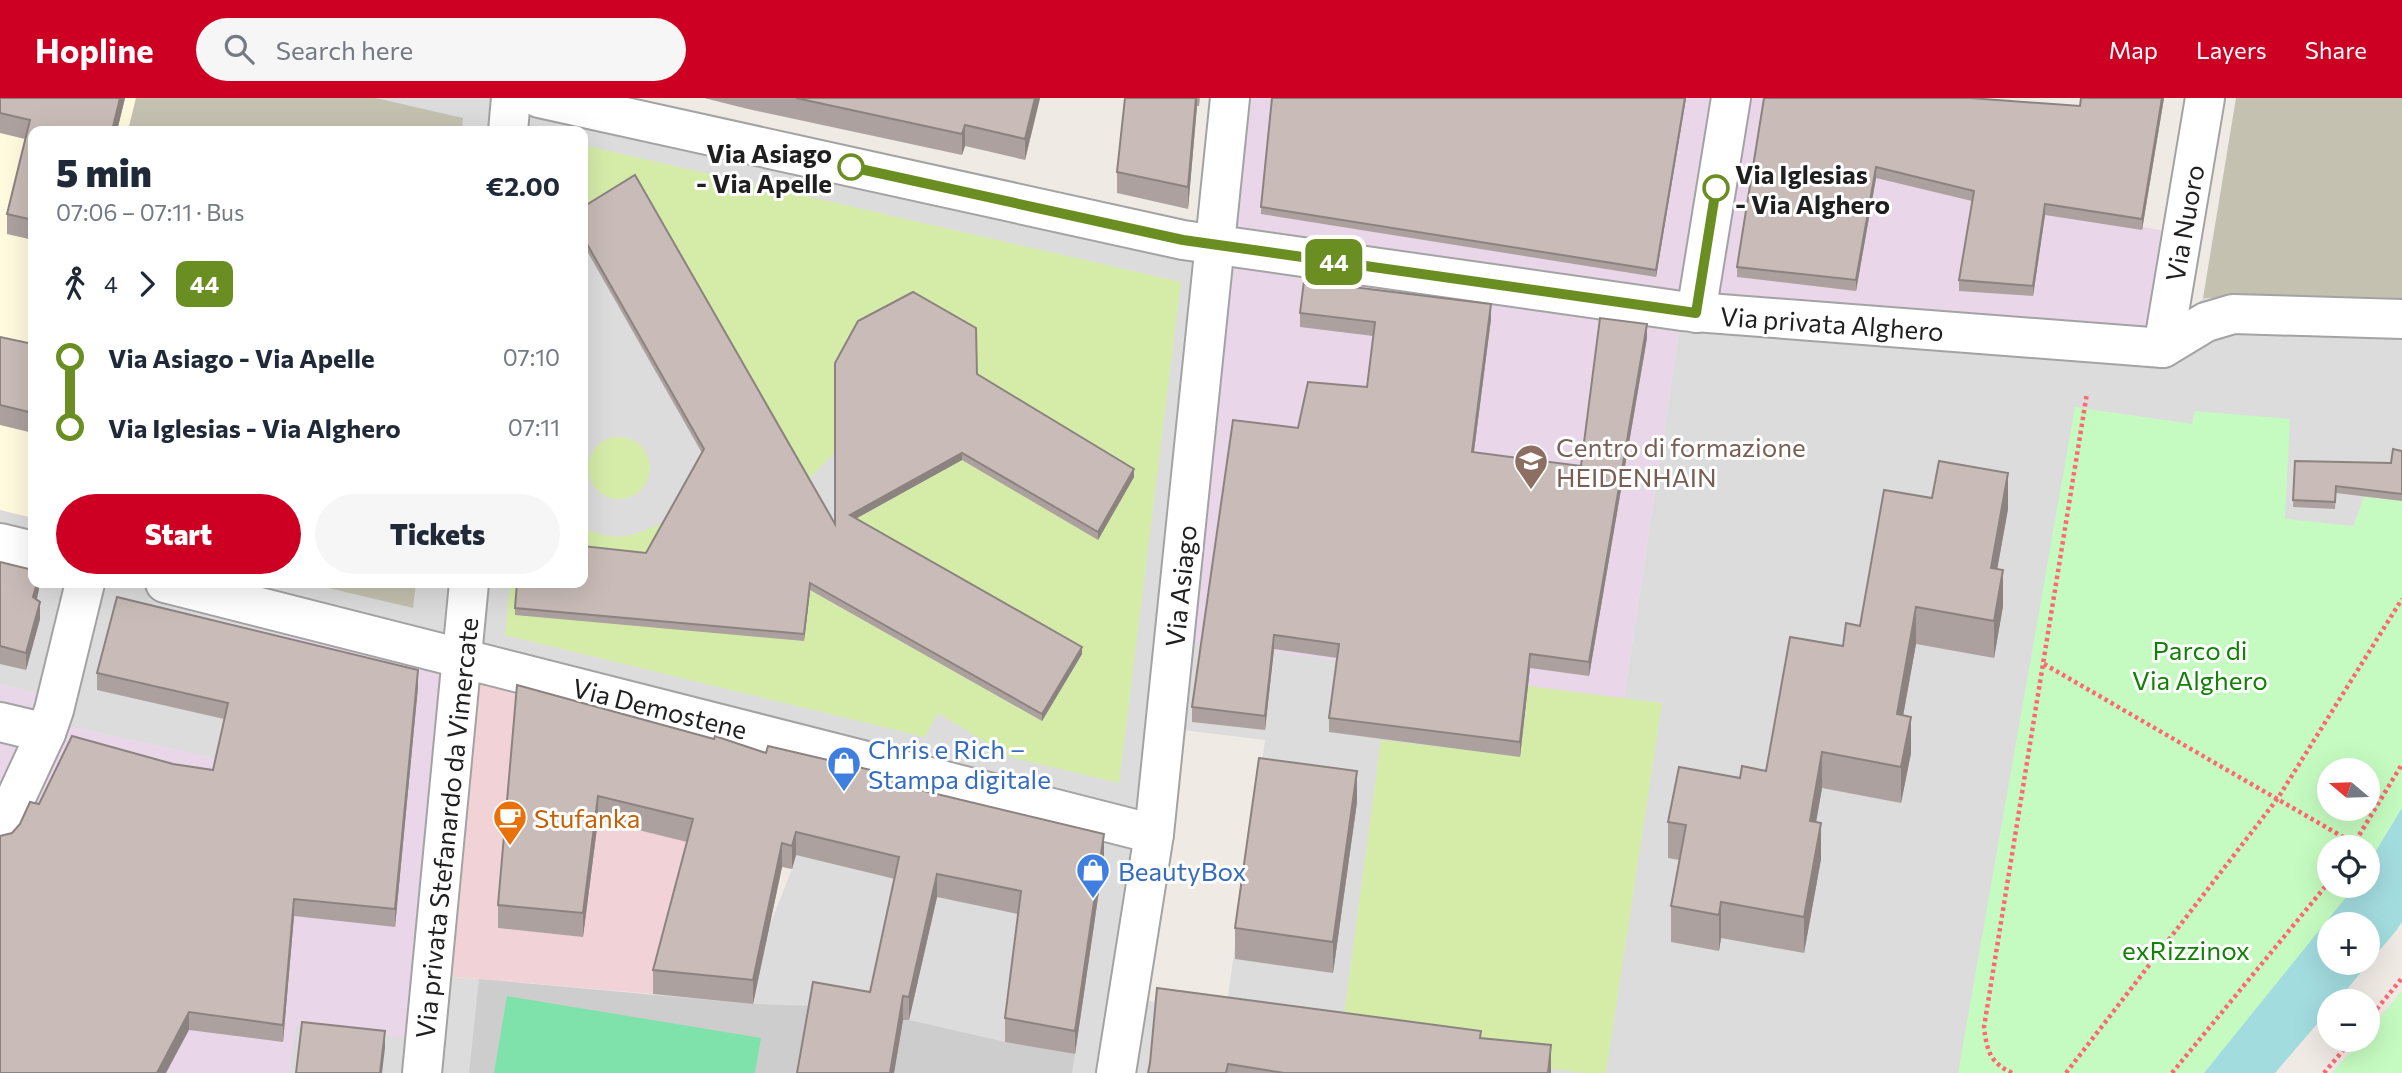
<!DOCTYPE html>
<meta charset="utf-8">
<style>
body{margin:0;font-family:Commissioner,sans-serif;background:#f6f6f7;color:#1f2937;height:100vh;display:flex;flex-direction:column;font-size:26px;white-space:nowrap}
*{box-sizing:border-box;margin:0}
p{font-size:23px;color:#747a83}
.icon{flex:none;width:38px;height:38px;fill:none;stroke:currentColor;stroke-width:2;stroke-linecap:round;stroke-linejoin:round}
.map{position:relative;flex:1;overflow:hidden}
.details{position:absolute;left:28px;top:28px;width:560px;height:462px;display:flex;flex-direction:column;background:#fff;border-radius:14px;box-shadow:0 7px 28px #0002}
.details>*{flex:none}
.badge{padding:0 14px;border-radius:10px;font-size:24px;line-height:46px}
.needle{width:46px;rotate:289deg}
.fabs{position:absolute;left:2317px;top:660px;display:grid;gap:14px}
.fabs a{display:grid;place-items:center;width:63px;height:63px;border-radius:50%;background:#fff;box-shadow:0 7px 28px #0002;font-size:35px}
.map>.badge{position:absolute;translate:-50% -50%;box-shadow:0 0 0 4px #fff}
.legs{display:flex;align-items:center;gap:10px;height:77px;padding:0 28px;font-size:23px}
.legs p{margin-inline-start:auto}
.headline{display:flex;align-items:center;justify-content:space-between;height:119px;padding:0 28px}
h1{font-size:38px;font-weight:800;line-height:52px}
.action{display:flex;gap:14px;margin-top:auto;padding:14px 28px}
.action a{flex:1;height:80px;border-radius:42px;background:#cd0023;color:#fff;font-size:28px;font-weight:800;line-height:80px;text-align:center}
.action a+a{background:#f6f6f7;color:#1f2937}
ul{padding:0 28px;list-style:none}
li{display:flex;align-items:center;gap:24px;height:70px;font-size:26px}
li i{display:grid;place-items:center;width:10px;height:100%;margin:0 9px;background:currentColor}
li i::after{content:'';width:18px;height:18px;margin:-9px;border:5px solid;border-radius:50%;background:#fff}
li p{margin-inline-start:auto}
li:first-child i{background:linear-gradient(#0000 50%,currentColor 0)}
li:last-child i{background:linear-gradient(currentColor 50%,#0000 0)}
header{display:flex;align-items:center;gap:42px;box-sizing:border-box;height:98px;padding:0 35px;background:#cd0023;color:#fff}
header strong{font-size:33px}
nav{display:flex;gap:38px;margin-inline-start:auto;font-size:24px}
.search{width:490px;height:63px;background:#f6f6f7;display:flex;align-items:center;gap:18px;box-sizing:border-box;padding:0 24px;border-radius:38px;color:#747a83;font-size:26px}
.map>svg:first-child{display:block}
.residential{fill:#dddcdc;fill-rule:evenodd}
.commercial{fill:#f1d3d7}
.industrial{fill:#e9d6e9}
.education{fill:#fffade}
.religious{fill:#cdcdcd}
.construction{fill:#c5c1b0}
.grass{fill:#d5eca9}
.park{fill:#c5fbc0;fill-rule:evenodd}
.pitch{fill:#7fe2ab}
.water{fill:#a3dcdf;fill-rule:evenodd}
.lines{fill:none;stroke-linecap:round;stroke-linejoin:round}
.minor-casing{stroke:#a3a3a3;stroke-width:42}
.path{stroke:#ff6771;stroke-width:4.5;stroke-dasharray:3.5 3.5;stroke-linecap:butt}
.minor{stroke:#fff;stroke-width:38}
.wall{fill:#aca19e}
.shaded-wall{fill:#8c8381}
.building{fill:#c8bbb8;stroke:#8c8381;stroke-width:2}
.line-1-casing{stroke:#fff;stroke-width:16}
.line-1{stroke:#6b8e23;stroke-width:10}
.stop-1-dot{fill:#fff;stroke:#6b8e23;stroke-width:3.5}
.labels{text-anchor:middle;dominant-baseline:central;stroke-width:6;stroke-linejoin:round;paint-order:stroke}
.stop-label{font-size:26px;font-weight:bold;fill:#1f1f1f;stroke:#fff;text-anchor:end}
.street-label{font-size:26px;fill:#1f1f1f;stroke:#fff}
.education-label{font-size:26px;fill:#785e54;stroke:#fff;text-anchor:start}
.park-label{font-size:26px;fill:#128207;stroke:#fff}
.shop-label{font-size:26px;fill:#366cbe;stroke:#fff;text-anchor:start}
.food-label{font-size:26px;fill:#c56008;stroke:#fff;text-anchor:start}
</style>
<header>
<strong>Hopline</strong>
<div class="search"><svg class="icon" aria-label="search" viewBox="0 0 24 24"><circle cx="10" cy="10" r="6"/><path d="M15 15l6 6"/></svg>Search here</div>
<nav><a>Map</a><a>Layers</a><a>Share</a></nav>
</header>
<div class="map">
<svg width="2402" height="975" viewBox="0 0 2402 975">
<rect width="100%" height="100%" fill="#f0eae5"/>
<!-- residential -->
<path class="residential" d="M 0,0 L 539,0 L 1183,142 L 1624,600 L 1682,213 L 2162,250 L 2203,200 L 2402,202 L 2402,403 L 2364,399 L 2346,450 L 1965,975 L 289,975 L 295,927 L 425,941 L 431,877 L 753,905 L 769,829 L 792,771 L 289,517 L 253,669 L 50,624 L 57,600 L 0,586 ZM 33,33 L 583,33 L 583,485 L 33,485 ZM 1165,630 L 1265,642 L 1226,911 L 1128,901 Z"/>
<!-- commercial -->
<polygon class="commercial" points="461,559 715,661 653,896 431,877"/>
<!-- industrial -->
<g class="industrial">
<polygon points="1230,0 1944,0 1928,90 2182,136 2163,250 1682,213 1624,600 1174,541"/>
<polygon points="289,516 461,559 425,942 296,928 289,975 0,975 0,586 57,600 50,624 253,669"/>
</g>
<!-- education -->
<polygon class="education" points="0,0 136,0 128,33 33,33 33,420 0,412"/>
<!-- religious -->
<polygon class="religious" points="479,881 753,906 813,908 885,920 909,922 1005,944 1075,956 1072,975 469,975"/>
<!-- construction -->
<g class="construction">
<polygon points="136,0 376,0 463,20 462,33 128,33"/>
<polygon points="2236,0 2402,0 2402,202 2203,200"/>
<polygon points="307,485 416,485 413,510"/>
</g>
<!-- grass -->
<g class="grass">
<polygon points="583,47 1181,184 1119,685 1010,659 938,615 925,639 505,537 510,485 810,492 1042,623 1082,556 850,424 962,362 1098,441 1134,379 845,344 806,384 583,116"/>
<circle cx="619" cy="370" r="31"/>
<path d="M 667,423 L 646,462 L 583,455 L 583,429 C 618,447 634,437 667,423 Z"/>
<polygon points="1528,588 1662,605 1606,975 1583,975 1341,939 1381,642 1520,658"/>
</g>
<!-- park -->
<g class="park">
<path d="M 2075,309 L 2192,326 L 2195,313 L 2290,321 L 2285,421 L 2354,428 L 2364,399 L 2402,403 L 2402,719 L 2368,776 L 2368,749 L 2329,749 L 2329,788 L 2361,788 L 2204,975 L 1958,975 ZM 2329,672 L 2368,672 L 2368,710 L 2329,710 Z"/>
<polygon points="2402,893 2402,975 2332,975 2361,942 2368,942 2368,933"/>
</g>
<!-- pitch -->
<polygon class="pitch" points="507,898 761,940 755,975 494,975"/>
<!-- water -->
<path class="water" d="M 2402,710 L 2402,824 L 2395,834 L 2337,903 L 2329,903 L 2329,912 L 2275,975 L 2204,975 L 2355,788 L 2368,788 L 2368,766 ZM 2329,826 L 2368,826 L 2368,864 L 2329,864 Z"/>
<g class="lines">
<!-- minor casing -->
<g class="minor-casing">
<g id="minor">
<polyline points="539,0 1183,142 1682,213 2163,250 2206,224 2233,216 2402,221"/>
<polyline points="508,33 511,0"/>
<polyline points="1696,215 1731,0"/>
<polyline points="2163,250 2205,0"/>
<polyline points="0,445 33,453"/>
<polyline points="165,485 1154,736"/>
<polyline points="0,624 46,635"/>
<polyline points="0,734 46,635 54,612 85,485"/>
<polyline points="422,975 469,485"/>
<polyline points="1116,975 1154,736 1230,0"/>
</g>
</g>
<!-- path -->
<g class="path">
<polyline points="2044,566 2355,746"/>
<polyline points="2352,749 2402,666"/>
<polyline points="2368,922 2402,880"/>
<path d="M 2012,975 C 1989,964 1987,952 1984,929 L 2087,295"/>
<polyline points="2066,975 2278,700 2402,501"/>
<polyline points="2172,975 2329,784"/>
<polyline points="2324,975 2352,942"/>
</g>
<!-- minor -->
<use href="#minor" class="minor"/>
</g>
<!-- wall -->
<g class="wall">
<polygon points="0,0 125,0 117,33 33,33 33,142 7,136 7,116 25,41 0,35"/>
<polygon points="704,0 1040,0 1025,62 965,48 962,57 748,11"/>
<polygon points="1125,0 1200,0 1199,8 1197,8 1188,111 1117,95 1117,74"/>
<polygon points="1686,0 1656,179 1261,116 1261,109"/>
<polygon points="1764,0 2080,8 2081,0 2164,0 2142,132 2045,117 2033,198 1959,193 1959,182 1972,103 1876,80 1856,193 1737,179 1737,169"/>
<polygon points="583,109 835,426 977,276 1134,379 1098,442 962,362 856,420 1082,556 1042,623 810,492 804,543 515,517 515,510 646,455 702,355 583,146"/>
<polygon points="1300,215 1491,221 1474,354 1581,368 1647,240 1589,578 1530,570 1520,659 1329,634 1329,620 1337,560 1274,551 1265,632 1192,624 1192,609 1298,330 1367,289 1373,238 1300,229"/>
<polygon points="0,239 33,246 33,335 0,327"/>
<polygon points="2402,353 2402,403 2336,395 2335,411 2293,409 2295,363 2391,365"/>
<polygon points="1932,400 2008,411 1997,471 2003,508 1994,560 1916,546 1903,617 1911,655 1901,705 1822,690 1816,724 1821,761 1804,855 1721,840 1719,853 1671,844 1671,808 1679,762 1668,760 1668,724 1740,680 1766,673 1843,548 1860,528"/>
<polygon points="0,464 39,485 39,491 37,501 40,521 26,572 0,566"/>
<polygon points="97,575 418,589 395,829 294,818 283,944 189,932 1,738 12,735 39,706 173,666 213,672 224,621 97,592"/>
<polygon points="517,587 766,655 918,691 1104,759 1075,956 1005,944 1005,920 1018,816 937,799 909,922 903,922 894,975 797,975 870,894 895,781 796,757 792,771 782,769 753,906 653,896 653,872 687,744 598,722 583,839 498,830 498,807"/>
<polygon points="1357,704 1333,875 1235,861 1235,830"/>
<polygon points="1481,941 1551,971 1551,975 1148,975"/>
</g>
<!-- shaded-wall -->
<g class="shaded-wall">
<polygon points="120,0 125,0 117,33 112,33"/>
<polygon points="1035,0 1040,0 1025,62 1025,41"/>
<polygon points="1196,0 1197,0 1197,8 1188,111 1188,89"/>
<polygon points="1685,0 1686,0 1656,179 1656,172"/>
<polygon points="2162,0 2164,0 2142,132 2142,121"/>
<polygon points="965,27 965,48 962,57 962,36"/>
<polygon points="1876,69 1876,80 1856,193 1856,182"/>
<polygon points="2045,106 2045,117 2033,198 2033,188"/>
<polygon points="1491,206 1491,221 1472,368 1472,354"/>
<polygon points="1647,226 1647,240 1589,578 1589,564"/>
<polygon points="962,355 962,362 850,424 850,417"/>
<polygon points="1134,371 1134,379 1098,442 1098,434"/>
<polygon points="2008,375 2008,411 1991,506 1991,470"/>
<polygon points="2003,472 2003,508 1994,560 1994,523"/>
<polygon points="37,485 39,485 39,491 33,517 33,499"/>
<polygon points="810,485 810,492 804,543 804,536"/>
<polygon points="40,504 40,521 26,572 26,555"/>
<polygon points="1916,509 1916,546 1897,652 1897,616"/>
<polygon points="1274,537 1274,551 1265,632 1265,618"/>
<polygon points="1082,549 1082,556 1042,623 1042,616"/>
<polygon points="1530,556 1530,570 1520,659 1520,644"/>
<polygon points="418,572 418,589 395,829 395,811"/>
<polygon points="1911,619 1911,655 1901,705 1901,669"/>
<polygon points="1822,654 1822,690 1810,759 1810,723"/>
<polygon points="1357,673 1357,704 1333,875 1333,844"/>
<polygon points="598,698 598,722 583,839 583,815"/>
<polygon points="1821,725 1821,761 1804,855 1804,819"/>
<polygon points="796,734 796,757 792,771 792,748"/>
<polygon points="1104,736 1104,759 1075,956 1075,933"/>
<polygon points="782,745 782,769 753,906 753,882"/>
<polygon points="937,776 937,799 909,922 909,899"/>
<polygon points="294,801 294,818 283,944 283,927"/>
<polygon points="1721,804 1721,840 1719,853 1719,817"/>
<polygon points="903,898 903,922 894,975 890,975"/>
<polygon points="189,914 189,932 166,975 157,975"/>
<polygon points="385,933 385,950 382,975 380,975"/>
<polygon points="1551,947 1551,975 1548,975"/>
</g>
<!-- building -->
<g class="building">
<polygon points="0,0 120,0 112,33 33,33 33,122 7,116 30,22 0,15"/>
<polygon points="796,0 1035,0 1025,41 965,27 962,36"/>
<polygon points="1125,0 1196,0 1188,89 1117,74"/>
<polygon points="1272,0 1685,0 1656,172 1261,109"/>
<polygon points="1764,0 1970,0 2080,8 2081,0 2162,0 2142,121 2045,106 2033,188 1959,182 1974,93 1876,69 1856,182 1737,169"/>
<polygon points="635,77 835,426 835,265 858,223 913,194 976,230 977,276 1134,371 1098,434 962,355 850,417 1082,549 1042,616 810,485 804,536 515,510 517,485 583,485 583,448 646,455 704,351 583,139 583,109"/>
<polygon points="1304,183 1491,206 1472,354 1581,368 1600,220 1647,226 1589,564 1530,556 1520,644 1329,620 1339,546 1274,537 1265,618 1192,609 1233,322 1298,330 1308,284 1367,289 1375,224 1300,215"/>
<polygon points="0,239 33,246 33,315 0,307"/>
<polygon points="2393,351 2402,353 2402,396 2336,388 2335,404 2293,402 2295,363 2391,365"/>
<polygon points="1939,363 2008,375 1991,470 2003,472 1994,523 1916,509 1897,616 1911,619 1901,669 1822,654 1810,723 1821,725 1804,819 1721,804 1719,817 1671,808 1686,727 1668,724 1679,669 1740,680 1742,668 1766,673 1790,539 1843,548 1846,525 1860,528 1884,392 1932,400"/>
<polygon points="0,464 33,472 33,485 37,485 33,499 40,504 26,555 0,548"/>
<polygon points="117,499 418,572 395,811 294,801 283,927 189,914 157,975 0,975 0,738 12,735 20,726 30,704 39,706 72,638 173,666 213,672 228,605 97,575"/>
<polygon points="517,587 714,641 715,638 766,655 768,648 918,683 916,691 1104,736 1075,933 1005,920 1021,793 937,776 909,899 903,898 890,975 797,975 813,884 870,894 899,759 796,734 792,748 782,745 753,882 653,872 693,721 598,698 583,815 498,807"/>
<polygon points="1259,660 1357,673 1333,844 1235,830"/>
<polygon points="1157,890 1481,933 1480,940 1551,947 1548,975 1284,975 1228,966 1226,975 1148,975 1150,965"/>
<polygon points="302,924 385,933 380,975 296,975"/>
</g>
<g class="lines">
<!-- line-1 casing -->
<g class="line-1-casing">
<polyline id="line-1" points="851,69 1183,142 1696,215 1716,90"/>
</g>
<!-- line-1 -->
<use href="#line-1" class="line-1"/>
</g>
<!-- icons -->
<defs>
<g id="school-pin" transform="scale(1.75)"><path d="M0 17L-7.5 6A9.5 9.5 0 1 1 7.5 6Z" fill="#8d6e63" stroke="#fff"/><path d="M0-5L7-2L0 1L-7-2ZM-4 1L0 2.5L4 1V4Q0 6-4 4Z" fill="#fff"/></g>
<g id="shop-pin" transform="scale(1.75)"><path d="M0 17L-7.5 6A9.5 9.5 0 1 1 7.5 6Z" fill="#3f7fe0" stroke="#fff"/><path d="M-5-2.5h2.3a2.7 3.5 0 0 1 5.4 0H5L5.5 6h-11ZM-1.5-2.5h3a1.5 2.3 0 0 0-3 0Z" fill="#fff"/></g>
<g id="cafe-pin" transform="scale(1.75)"><path d="M0 17L-7.5 6A9.5 9.5 0 1 1 7.5 6Z" fill="#e8710a" stroke="#fff"/><path d="M-5.5-4.5H6V0H3Q3 3.5 0 3.5H-2.5Q-5.5 3.5-5.5 0ZM3-3.2v2h1.7v-2ZM-6 4.5H4V6H-6Z" fill="#fff"/></g>
</defs>
<g fill-rule="evenodd">
<use href="#school-pin" x="1531" y="363"/>
<use href="#shop-pin" x="844" y="665"/>
<use href="#cafe-pin" x="510" y="719"/>
<use href="#shop-pin" x="1093" y="772"/>
</g>
<!-- markers -->
<g class="stop-1-dot">
<circle cx="851" cy="69" r="12"/>
<circle cx="1716" cy="90" r="12"/>
</g>
<g class="labels">
<!-- stop labels -->
<g class="stop-label">
<text x="832" y="54">Via Asiago<tspan x="832" dy="30">- Via Apelle</tspan></text>
<text x="1735" y="75" text-anchor="start">Via Iglesias<tspan x="1735" dy="30">- Via Alghero</tspan></text>
</g>
<!-- street labels -->
<g class="street-label">
<text transform="translate(2184 125) rotate(-80)">Via Nuoro</text>
<text transform="translate(1832 225) rotate(4)">Via privata Alghero</text>
<text transform="translate(1180 488) rotate(-84)">Via Asiago</text>
<text transform="translate(660 610) rotate(14)">Via Demostene</text>
<text transform="translate(446 730) rotate(-84)">Via privata Stefanardo da Vimercate</text>
</g>
<!-- education labels -->
<g class="education-label">
<text x="1556" y="348">Centro di formazione<tspan x="1556" dy="30">HEIDENHAIN</tspan></text>
</g>
<!-- park labels -->
<g class="park-label">
<text x="2200" y="551">Parco di<tspan x="2200" dy="30">Via Alghero</tspan></text>
<text x="2186" y="851">exRizzinox</text>
</g>
<!-- shop labels -->
<g class="shop-label">
<text x="868" y="650">Chris e Rich –<tspan x="868" dy="30">Stampa digitale</tspan></text>
<text x="1118" y="772">BeautyBox</text>
</g>
<!-- food labels -->
<g class="food-label">
<text x="534" y="719">Stufanka</text>
</g>
</g>
</svg>
<div class="fabs">
<a><svg class="needle" viewBox="-14 -14 28 28"><path d="M0-13l5 13h-10z" fill="#e53935"/><path d="M0 13l5-13h-10z" fill="#747a83"/></svg></a>
<a><svg class="icon" aria-label="locate" viewBox="0 0 24 24"><circle cx="12" cy="12" r="6"/><path d="M12 2v4M12 18v4M2 12h4M18 12h4"/></svg></a>
<a>+</a>
<a>−</a>
</div>
<b class="badge" style="left:1334px;top:164px;background:#6b8e23;color:#fff">44</b>
<section class="details">
<div class="headline"><div><h1>5 min</h1><p>07:06 – 07:11 · Bus</p></div><b>€2.00</b></div>
<div class="legs"><svg class="icon" aria-label="walk" viewBox="0 0 24 24"><circle cx="13" cy="4" r="2"/><path d="M13 8l-2 6 4 7M11 14l-3 7M7 12l3-4h3l4 4"/></svg>4<svg class="icon" aria-label="forward" viewBox="0 0 24 24"><path d="M9 5l7 7-7 7"/></svg><b class="badge" style="background:#6b8e23;color:#fff">44</b></div>
<ul>
<li><i style="color:#6b8e23"></i><b>Via Asiago - Via Apelle</b><p>07:10</p></li>
<li><i style="color:#6b8e23"></i><b>Via Iglesias - Via Alghero</b><p>07:11</p></li>
</ul>
<div class="action"><a>Start</a><a>Tickets</a></div>
</section>
</div>
